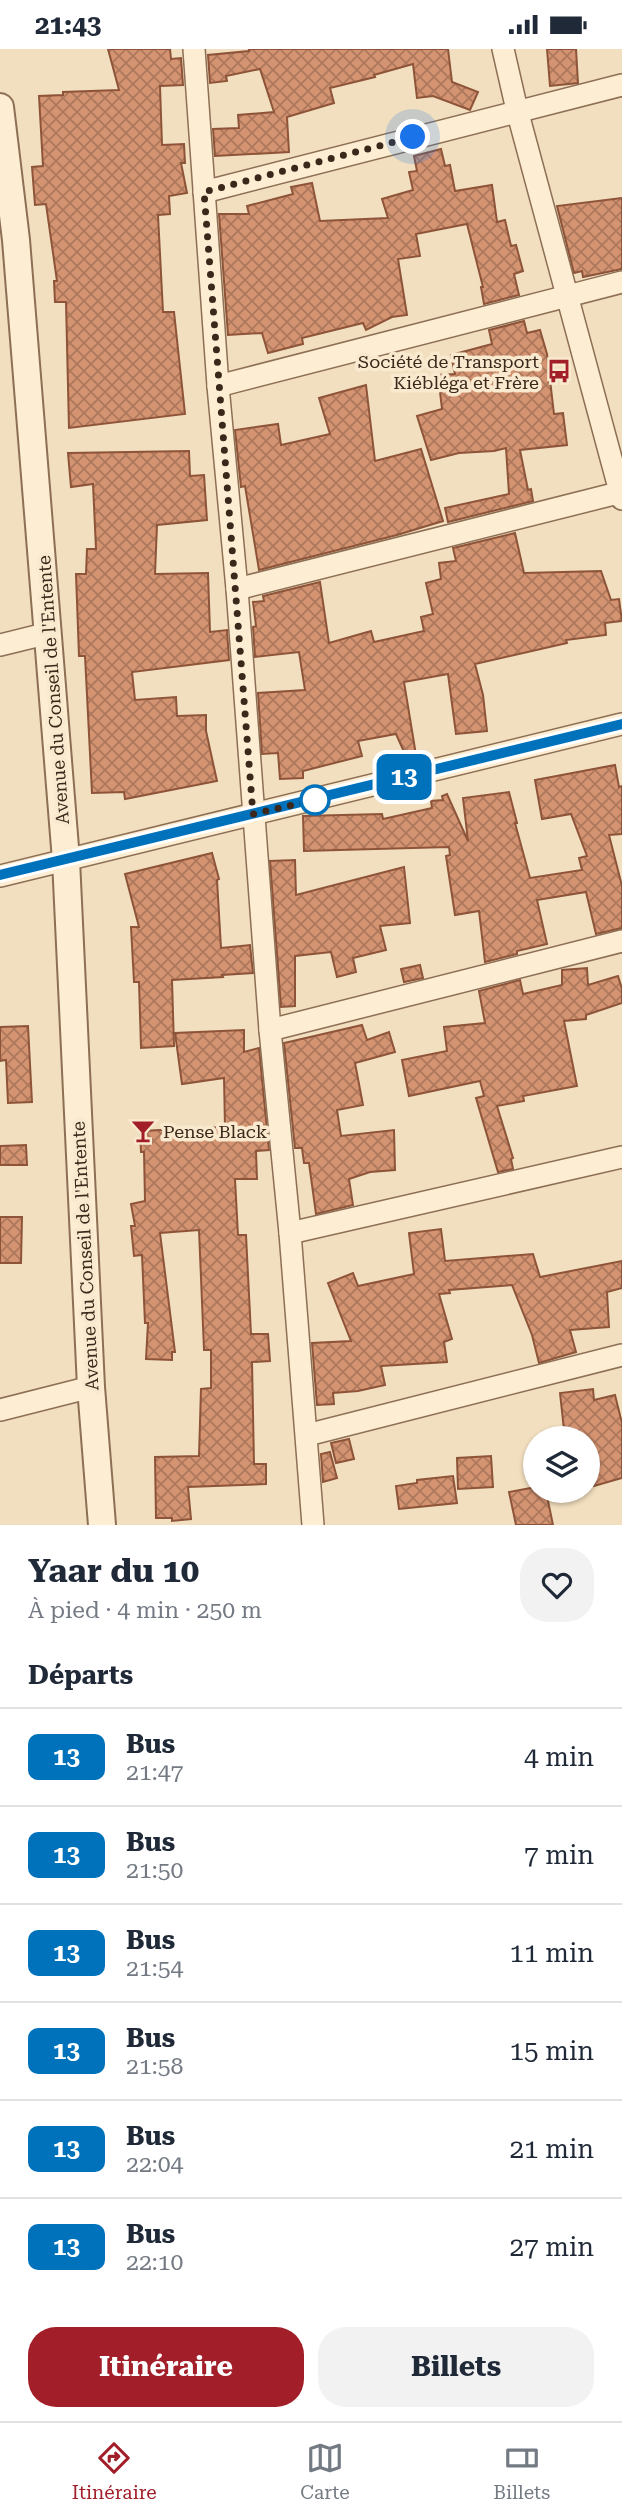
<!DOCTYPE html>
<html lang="fr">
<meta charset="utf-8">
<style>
body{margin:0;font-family:"Roboto Serif",serif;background:#f2f2f3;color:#1f2937;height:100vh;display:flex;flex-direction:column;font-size:26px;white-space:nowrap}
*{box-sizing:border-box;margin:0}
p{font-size:23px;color:#747a83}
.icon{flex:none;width:38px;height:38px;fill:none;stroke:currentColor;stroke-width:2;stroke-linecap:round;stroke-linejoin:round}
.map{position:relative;height:1476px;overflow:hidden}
.sheet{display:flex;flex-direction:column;background:#fff;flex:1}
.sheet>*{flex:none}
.badge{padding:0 14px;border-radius:10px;font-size:24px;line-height:46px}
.tools{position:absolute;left:523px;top:1377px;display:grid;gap:14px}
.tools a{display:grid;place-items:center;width:77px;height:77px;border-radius:50%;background:#fff;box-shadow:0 2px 5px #0004;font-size:35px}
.you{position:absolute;width:35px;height:35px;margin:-18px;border:5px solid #fff;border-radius:50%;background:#1a73e8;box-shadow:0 0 0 10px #1a73e833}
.map>.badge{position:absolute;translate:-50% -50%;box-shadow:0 0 0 4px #fff}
h2{padding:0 28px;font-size:26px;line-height:63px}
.round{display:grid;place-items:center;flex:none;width:74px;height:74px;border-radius:28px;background:#f2f2f3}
.headline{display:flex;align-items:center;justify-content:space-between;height:119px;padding:0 28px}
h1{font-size:33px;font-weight:700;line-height:52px}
.primary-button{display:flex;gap:14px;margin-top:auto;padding:14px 28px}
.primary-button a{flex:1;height:80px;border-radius:28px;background:#a21f2a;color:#fff;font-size:28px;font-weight:700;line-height:80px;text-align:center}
.primary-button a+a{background:#f2f2f3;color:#1f2937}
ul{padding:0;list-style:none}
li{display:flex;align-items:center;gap:21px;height:98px;padding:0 28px;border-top:2px solid #e0e1e3}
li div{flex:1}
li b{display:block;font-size:26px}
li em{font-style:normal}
li .badge{min-width:77px;font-weight:700;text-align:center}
.status{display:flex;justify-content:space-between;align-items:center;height:49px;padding:0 35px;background:#fff;direction:ltr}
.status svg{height:19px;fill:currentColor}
.tabs{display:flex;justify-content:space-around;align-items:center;height:98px;border-top:2px solid #e0e1e3;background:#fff;font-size:19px;color:#747a83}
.tabs a{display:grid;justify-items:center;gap:4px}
.tabs .selected{color:#a21f2a}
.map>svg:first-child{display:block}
.building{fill:url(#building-cross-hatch);stroke:#8e5439;stroke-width:2}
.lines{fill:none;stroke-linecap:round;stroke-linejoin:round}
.minor-casing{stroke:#8d6f55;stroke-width:24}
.tertiary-casing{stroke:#8d6f55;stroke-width:30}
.minor{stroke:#fcedd3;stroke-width:21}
.tertiary{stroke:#fcedd3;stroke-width:26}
.line-casing{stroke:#fff;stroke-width:16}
.line{stroke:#0072bc;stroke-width:10}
.walk{stroke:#3b281b;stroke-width:7;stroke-dasharray:0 12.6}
.stop-dot{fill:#fff;stroke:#0072bc;stroke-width:3.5}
.labels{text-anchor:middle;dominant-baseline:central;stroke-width:7;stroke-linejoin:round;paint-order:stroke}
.poi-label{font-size:18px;fill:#3b281b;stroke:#f9eacf;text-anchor:end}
.street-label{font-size:18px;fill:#3b281b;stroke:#f9eacf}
</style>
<div class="status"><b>21:43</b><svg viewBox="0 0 49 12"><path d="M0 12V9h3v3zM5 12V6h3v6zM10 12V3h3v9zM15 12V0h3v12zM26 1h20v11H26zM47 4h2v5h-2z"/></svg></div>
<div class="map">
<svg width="622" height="1476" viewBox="0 0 622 1476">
<defs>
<pattern id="building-cross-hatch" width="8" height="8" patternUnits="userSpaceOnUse" patternTransform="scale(1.75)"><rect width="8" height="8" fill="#d49371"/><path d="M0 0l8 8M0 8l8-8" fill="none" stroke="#ad785c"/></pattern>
</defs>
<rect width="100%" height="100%" fill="#f2dfbf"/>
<!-- building -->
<g class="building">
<polygon points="108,0 170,0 171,10 181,9 183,36 160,37 162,96 184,95 185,114 181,114 187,144 169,147 170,165 158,166 163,263 174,263 185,365 69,379 66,253 55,253 54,232 57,232 46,155 35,156 32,118 43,117 39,47 63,46 63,43 119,41"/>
<polygon points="249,0 448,0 452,33 478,43 470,61 433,47 417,49 413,15 374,26 375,28 330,39 334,54 287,68 289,103 215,107 213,80 239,79 238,66 274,63 260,20 226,27 227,32 210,34 208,6 249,2"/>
<polygon points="547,0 576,0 578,34 550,37"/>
<polygon points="441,100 445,117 450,116 455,142 492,136 497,173 505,171 511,197 516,196 523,222 514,225 519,246 484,255 481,238 483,238 467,175 416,185 420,207 398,210 407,266 392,268 366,281 363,274 302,289 303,295 268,304 262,284 228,286 219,165 249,165 247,157 293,145 291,138 312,134 320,172 388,169 382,150 413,141 409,123 417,122 414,107"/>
<polygon points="622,149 622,220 583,228 582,222 574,224 557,157"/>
<polygon points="524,272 527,284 540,281 547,305 554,365 563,364 567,396 520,401 528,441 531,440 533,452 448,473 445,459 509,445 506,399 494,402 459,404 431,411 417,367 442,360 438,326 455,325 451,306 492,295 489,281"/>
<polygon points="366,336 375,412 421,400 443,472 397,486 259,521 245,437 241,438 235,381 278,375 281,396 330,385 319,349"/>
<polygon points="189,402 190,427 204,426 207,471 157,476 155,525 208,524 210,583 227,581 229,611 132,623 135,651 176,648 177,667 206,666 206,682 217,732 125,750 124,743 92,744 85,607 79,607 76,525 86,525 87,500 96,500 93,435 71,438 68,404"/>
<polygon points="515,484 524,524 601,522 611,551 619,550 622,572 605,574 606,586 566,591 567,594 475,615 483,646 487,682 456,685 448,625 404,633 417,712 409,714 396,685 358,692 362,707 303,722 303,729 280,730 278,704 262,705 258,644 305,641 299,603 255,608 253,578 256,577 253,553 264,552 263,547 320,533 329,594 371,582 374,593 424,582 421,568 433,565 426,534 441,530 439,514 456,512 453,499"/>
<polygon points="615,716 619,738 622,737 622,785 609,786 622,837 622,879 596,885 586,843 537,851 547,895 517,902 517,905 485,913 479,862 455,866 446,807 450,806 449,798 304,802 303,767 382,765 383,770 432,759 431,752 443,751 442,747 447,745 468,792 463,749 509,743 517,774 515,774 530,829 582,821 579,809 587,807 571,765 542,770 535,731"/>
<polygon points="212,804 219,830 217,831 221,899 250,896 253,924 222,926 223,928 172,931 174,997 141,999 139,933 134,933 131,878 139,878 125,825"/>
<polygon points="295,811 296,846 404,818 410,874 380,877 386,901 353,909 356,923 337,928 331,903 295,907 295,957 281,958 270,812"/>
<polygon points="420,916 423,929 404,933 401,920"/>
<polygon points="587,919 588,936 618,927 622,940 622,954 586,966 586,970 564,972 577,1037 523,1047 524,1052 497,1057 513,1109 511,1110 513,1120 498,1123 476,1049 484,1047 480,1032 409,1047 402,1011 447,1002 444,978 485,974 479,942 520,931 523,945 562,936 562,921"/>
<polygon points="362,976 367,991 389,983 395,1003 355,1014 363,1056 337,1061 341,1087 394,1081 395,1121 370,1123 349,1130 353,1156 316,1165 309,1114 304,1114 302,1099 295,1099 284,994"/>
<polygon points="28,977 32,1053 8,1054 6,1011 0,1012 0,978"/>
<polygon points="244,981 244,1003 259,999 269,1101 256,1102 257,1130 235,1130 238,1186 246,1186 251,1285 268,1285 270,1312 252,1313 254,1415 266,1415 266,1435 188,1438 191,1470 172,1472 172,1469 156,1469 155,1408 199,1407 201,1340 211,1339 211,1301 204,1301 199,1181 160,1184 175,1303 172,1303 172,1311 146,1310 148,1274 145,1274 142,1206 134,1207 131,1177 135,1177 131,1155 145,1152 144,1103 141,1103 140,1082 225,1078 224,1029 182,1035 175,984"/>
<polygon points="26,1096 27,1116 0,1116 0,1097"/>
<polygon points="0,1168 22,1168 21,1214 0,1214"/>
<polygon points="441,1180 445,1212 533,1205 540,1228 622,1212 622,1239 607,1243 609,1278 570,1281 576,1303 539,1314 532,1286 512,1236 449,1241 450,1244 439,1245 452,1290 444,1293 447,1313 381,1317 385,1336 358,1342 333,1344 334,1355 317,1356 312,1294 351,1292 328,1234 353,1224 358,1237 414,1225 409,1184"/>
<polygon points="593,1340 594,1351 615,1346 622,1374 622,1429 594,1437 588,1411 588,1390 565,1390 560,1344"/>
<polygon points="349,1390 354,1410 336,1414 331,1394"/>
<polygon points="330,1403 337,1429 323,1433 321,1405"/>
<polygon points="491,1407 493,1438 458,1440 457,1409"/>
<polygon points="453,1427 457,1454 399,1460 396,1437 417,1434 417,1431"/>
<polygon points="536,1438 536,1442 546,1442 553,1476 516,1476 509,1443"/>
</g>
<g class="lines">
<!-- minor casing -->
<g class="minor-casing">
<g id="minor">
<polyline points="194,0 218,337 237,540 270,981 290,1184 313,1476"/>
<polyline points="503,0 517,61 622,450"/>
<polyline points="204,143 622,36"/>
<polyline points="218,337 622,233"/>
<polyline points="237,540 622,443"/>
<polyline points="0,596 49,584"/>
<polyline points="0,827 622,675"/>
<polyline points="270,981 622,892"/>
<polyline points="290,1184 622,1108"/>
<polyline points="0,1361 91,1338"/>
<polyline points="307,1386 622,1306"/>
</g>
</g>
<!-- tertiary casing -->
<g class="tertiary-casing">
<polyline id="tertiary" points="0,58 16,191 66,811 91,1338 102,1476"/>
</g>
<!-- minor -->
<use href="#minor" class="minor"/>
<!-- tertiary -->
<use href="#tertiary" class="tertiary"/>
</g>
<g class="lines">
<!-- line casing -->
<g class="line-casing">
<polyline id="line" points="0,826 622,675"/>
</g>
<!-- line -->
<use href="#line" class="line"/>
<!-- walk -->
<polyline class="walk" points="315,751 253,765 204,143 413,88"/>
</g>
<!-- icons -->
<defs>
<g id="bus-bare" transform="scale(1.89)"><path d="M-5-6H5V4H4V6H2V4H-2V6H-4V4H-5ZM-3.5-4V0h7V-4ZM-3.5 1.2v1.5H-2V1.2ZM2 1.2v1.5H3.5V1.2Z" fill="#a21f2a" stroke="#f9eacf" stroke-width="2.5" paint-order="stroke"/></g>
<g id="bar-bare" transform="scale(1.89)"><path d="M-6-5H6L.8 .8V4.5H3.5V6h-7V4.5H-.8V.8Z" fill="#a21f2a" stroke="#f9eacf" stroke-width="2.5" paint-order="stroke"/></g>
</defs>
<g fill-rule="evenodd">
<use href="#bus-bare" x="559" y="322"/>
<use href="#bar-bare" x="143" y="1082"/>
</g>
<!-- markers -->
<circle class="stop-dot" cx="315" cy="751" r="14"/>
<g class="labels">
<!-- poi labels -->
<g class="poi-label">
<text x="539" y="312">Société de Transport<tspan x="539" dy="21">Kiébléga et Frère</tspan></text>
<text x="163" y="1082" text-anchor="start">Pense Black</text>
</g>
<!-- street labels -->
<g class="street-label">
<text transform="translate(53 641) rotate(-94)">Avenue du Conseil de l'Entente</text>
<text transform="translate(85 1207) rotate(-93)">Avenue du Conseil de l'Entente</text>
</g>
</g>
</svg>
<div class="tools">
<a><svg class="icon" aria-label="layers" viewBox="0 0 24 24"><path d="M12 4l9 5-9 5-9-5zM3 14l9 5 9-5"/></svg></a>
</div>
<div class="you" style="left:413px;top:88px"></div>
<b class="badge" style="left:404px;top:728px;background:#0072bc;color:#fff">13</b>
</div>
<section class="sheet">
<div class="headline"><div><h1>Yaar du 10</h1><p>À pied · 4 min · 250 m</p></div><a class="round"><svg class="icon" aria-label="heart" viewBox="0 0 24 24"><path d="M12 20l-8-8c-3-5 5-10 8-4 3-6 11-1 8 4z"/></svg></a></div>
<h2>Départs</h2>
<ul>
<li><span class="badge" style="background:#0072bc;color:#fff">13</span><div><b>Bus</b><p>21:47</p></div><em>4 min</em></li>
<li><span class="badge" style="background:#0072bc;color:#fff">13</span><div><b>Bus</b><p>21:50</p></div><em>7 min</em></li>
<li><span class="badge" style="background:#0072bc;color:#fff">13</span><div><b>Bus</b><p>21:54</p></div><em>11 min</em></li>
<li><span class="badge" style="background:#0072bc;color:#fff">13</span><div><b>Bus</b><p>21:58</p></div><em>15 min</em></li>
<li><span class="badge" style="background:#0072bc;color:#fff">13</span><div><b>Bus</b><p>22:04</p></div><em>21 min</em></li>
<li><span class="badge" style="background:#0072bc;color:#fff">13</span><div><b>Bus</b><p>22:10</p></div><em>27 min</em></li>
</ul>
<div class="primary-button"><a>Itinéraire</a><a>Billets</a></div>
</section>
<nav class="tabs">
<a class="selected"><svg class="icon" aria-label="directions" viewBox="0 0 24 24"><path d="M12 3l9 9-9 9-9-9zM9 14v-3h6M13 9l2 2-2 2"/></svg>Itinéraire</a>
<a><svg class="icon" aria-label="map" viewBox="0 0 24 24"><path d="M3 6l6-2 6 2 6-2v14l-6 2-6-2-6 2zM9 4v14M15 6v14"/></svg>Carte</a>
<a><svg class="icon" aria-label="tickets" viewBox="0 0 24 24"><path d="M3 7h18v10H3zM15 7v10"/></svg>Billets</a>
</nav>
